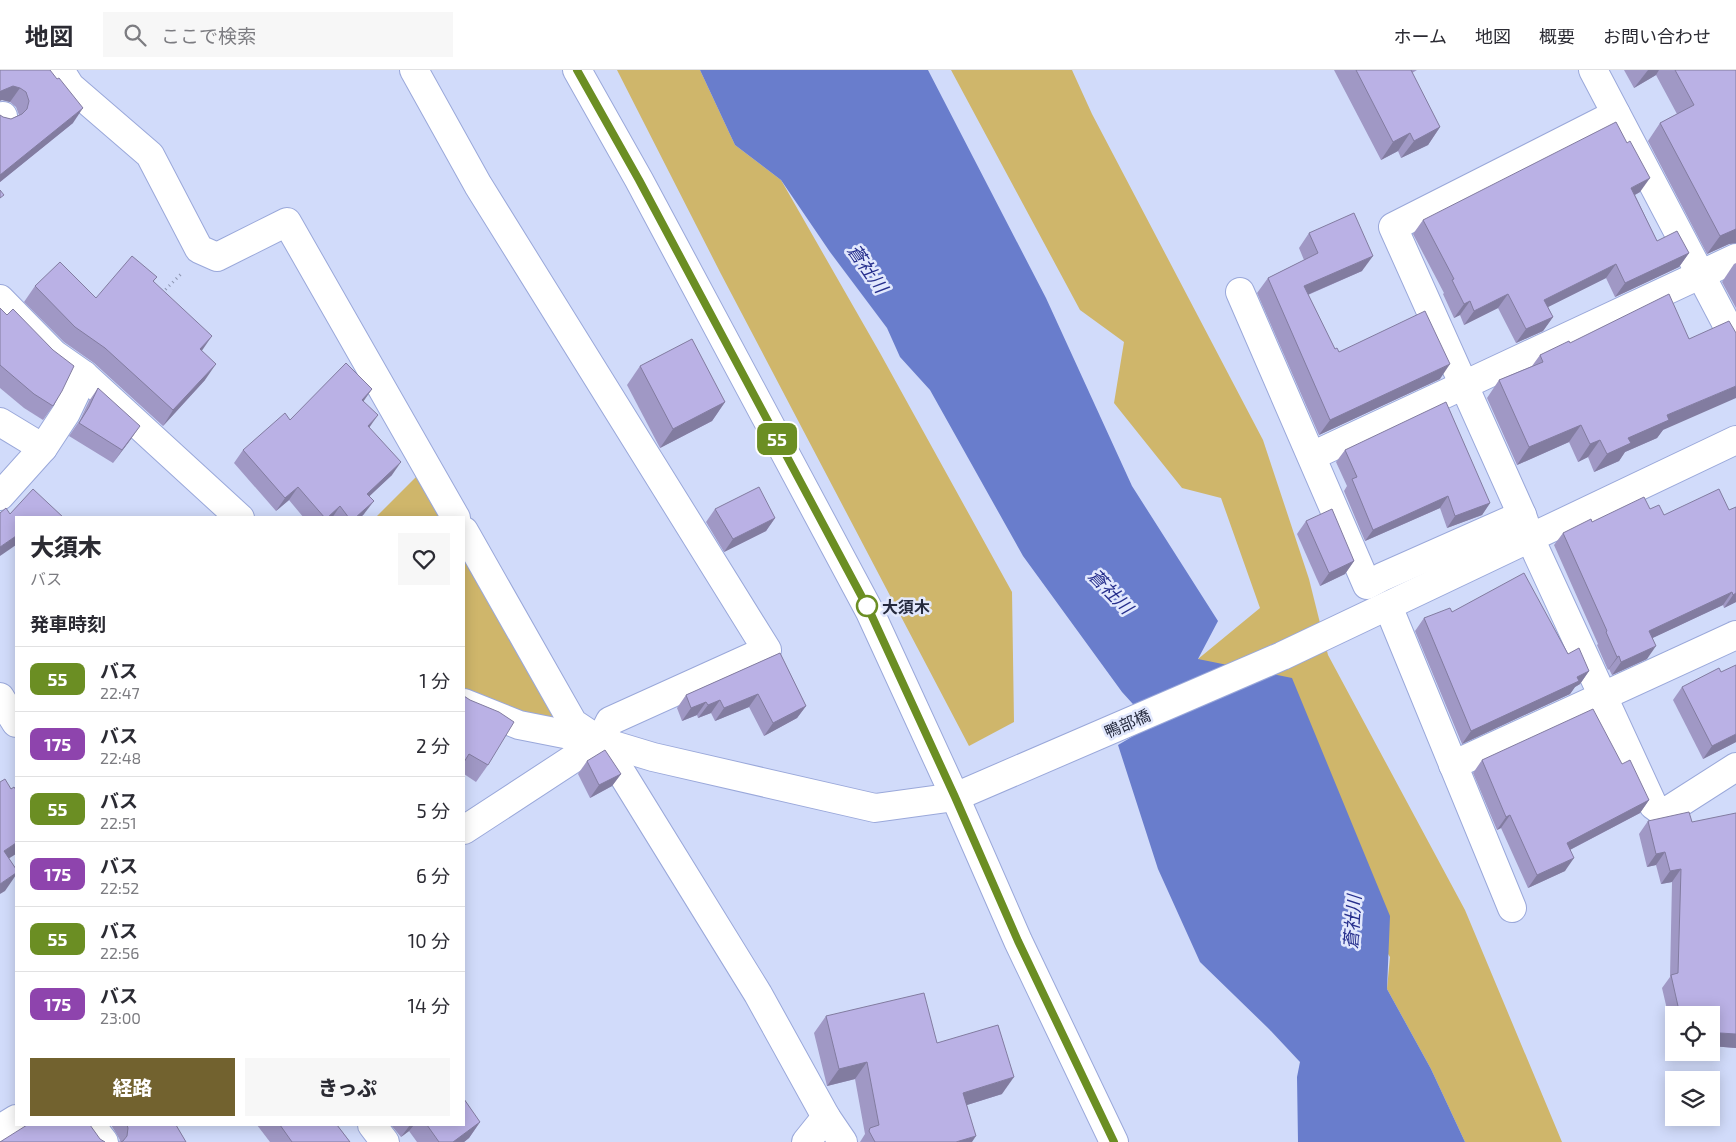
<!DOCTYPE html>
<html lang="ja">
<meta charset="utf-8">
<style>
body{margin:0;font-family:"Exo 2","Noto Sans JP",sans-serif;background:#f7f7f7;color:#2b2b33;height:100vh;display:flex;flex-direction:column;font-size:19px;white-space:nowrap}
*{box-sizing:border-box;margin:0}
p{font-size:16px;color:#7c7c81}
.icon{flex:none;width:28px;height:28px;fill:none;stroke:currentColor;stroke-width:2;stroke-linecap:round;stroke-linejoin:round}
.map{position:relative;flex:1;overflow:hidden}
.drawer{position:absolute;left:15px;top:446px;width:450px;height:610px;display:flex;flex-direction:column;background:#fff;border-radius:0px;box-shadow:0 2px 12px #0003}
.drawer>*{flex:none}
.badge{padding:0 10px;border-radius:8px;font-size:18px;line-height:32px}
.tools{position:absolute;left:1665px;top:936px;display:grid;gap:10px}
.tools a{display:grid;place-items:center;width:55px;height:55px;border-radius:0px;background:#fff;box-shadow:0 2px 12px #0003;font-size:25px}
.map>.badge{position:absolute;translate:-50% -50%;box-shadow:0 0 0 2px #fff}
h2{padding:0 15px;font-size:19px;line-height:45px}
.round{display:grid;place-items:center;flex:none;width:52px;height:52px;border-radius:0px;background:#f7f7f7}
.headline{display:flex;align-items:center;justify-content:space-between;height:85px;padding:0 15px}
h1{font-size:24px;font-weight:800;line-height:38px}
.primary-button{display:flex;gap:10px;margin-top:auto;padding:10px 15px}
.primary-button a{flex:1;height:58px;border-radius:0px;background:#72622f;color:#fff;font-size:20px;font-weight:800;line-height:58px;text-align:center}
.primary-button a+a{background:#f7f7f7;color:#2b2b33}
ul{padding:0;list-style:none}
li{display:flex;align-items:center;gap:15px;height:65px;padding:0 15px;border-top:1px solid #e1e1e2}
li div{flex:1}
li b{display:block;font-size:19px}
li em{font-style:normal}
li .badge{min-width:55px;font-weight:700;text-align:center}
header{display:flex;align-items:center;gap:30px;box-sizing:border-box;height:70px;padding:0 25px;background:#fff;border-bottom:1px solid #e1e1e2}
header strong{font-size:24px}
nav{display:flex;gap:28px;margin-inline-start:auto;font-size:18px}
.search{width:350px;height:45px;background:#f7f7f7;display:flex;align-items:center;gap:12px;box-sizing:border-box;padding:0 18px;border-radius:0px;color:#7c7c81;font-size:19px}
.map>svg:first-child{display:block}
.green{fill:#cfb66b}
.water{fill:#697dcc}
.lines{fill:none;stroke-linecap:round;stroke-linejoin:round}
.minor-casing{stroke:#9aa8da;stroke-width:30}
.highway-casing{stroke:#9aa8da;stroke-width:30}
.path{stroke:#8c94af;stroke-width:3;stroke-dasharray:1 4;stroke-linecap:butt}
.minor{stroke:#fff;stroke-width:28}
.highway{stroke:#fff;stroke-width:28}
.wall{fill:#a098c5}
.shaded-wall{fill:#827ca0}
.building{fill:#bab1e5;stroke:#827ca0}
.line-casing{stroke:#fff;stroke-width:11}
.line{stroke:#6b8e23;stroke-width:8}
.stop-dot{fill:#fff;stroke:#6b8e23;stroke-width:2.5}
.labels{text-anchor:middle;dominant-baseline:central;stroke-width:5;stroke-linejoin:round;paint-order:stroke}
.stop-label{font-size:16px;font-weight:bold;fill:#252a3e;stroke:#e2e8fd;text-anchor:start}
.street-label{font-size:16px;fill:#252a3e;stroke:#e2e8fd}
.water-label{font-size:18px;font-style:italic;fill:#262f8d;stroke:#e2e8fd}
</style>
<header>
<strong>地図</strong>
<div class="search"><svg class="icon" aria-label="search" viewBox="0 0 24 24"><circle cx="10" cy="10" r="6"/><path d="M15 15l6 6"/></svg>ここで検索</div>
<nav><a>ホーム</a><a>地図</a><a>概要</a><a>お問い合わせ</a></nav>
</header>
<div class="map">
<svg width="1736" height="1072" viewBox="0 0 1736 1072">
<rect width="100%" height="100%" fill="#d1dbfa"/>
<!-- green -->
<g class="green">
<polygon points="617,0 700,0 735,75 781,110 880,283 1012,522 1014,652 969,676 721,204"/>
<polygon points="951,0 1072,0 1092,44 1263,370 1309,509 1328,585 1465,840 1562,1072 1465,1072 1431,999 1387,919 1390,887 1198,589 1260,538 1221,428 1182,418 1114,333 1124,272 1080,240"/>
<polygon points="416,407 440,447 375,448"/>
<polygon points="464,486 562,649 525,642 496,634 464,618"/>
</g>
<!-- water -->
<polygon class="water" points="700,0 928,0 1046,228 1132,416 1218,551 1198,589 1292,608 1390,846 1387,919 1431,999 1465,1072 1298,1072 1297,1007 1300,992 1269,959 1200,892 1158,799 1118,675 1152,655 1122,622 1023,486 930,320 900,287 887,258 830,182 781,110 735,75"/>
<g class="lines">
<!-- minor casing -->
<g class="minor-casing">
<g id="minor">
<polyline points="60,0 70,16 150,85 199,179 217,187 287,152 456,448"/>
<polyline points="414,0 478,115 767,580 610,651 600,671 464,760"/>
<polyline points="1593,0 1736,272"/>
<polyline points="0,48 3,46"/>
<polyline points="1240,222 1367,515 1382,507 1522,445 1530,468 1653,735 1664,743 1736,697"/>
<polyline points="0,229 54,284 84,305 240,448"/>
<polyline points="0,352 43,378 0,426"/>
<polyline points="43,378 66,343 84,305"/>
<polyline points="1312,386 1736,188"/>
<polyline points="1522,445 1393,157 1616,44"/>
<polyline points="464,461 573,653 600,671 621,702 758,924 826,1047 843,1072"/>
<polyline points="1388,536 1512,838"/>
<polyline points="0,627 16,653"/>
<polyline points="464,633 519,655 600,671 653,687 875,738 955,727 1282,586 1736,370"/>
<polyline points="1453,695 1736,565"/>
<polyline points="91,1055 104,1072"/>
<polyline points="372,1055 385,1072"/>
<polyline points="0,1059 16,1049"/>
<polyline points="806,1072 826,1047"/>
</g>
</g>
<!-- highway casing -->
<g class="highway-casing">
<polyline id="highway" points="577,0 639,110 870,542 955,727 1018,871 1114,1072"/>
</g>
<!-- path -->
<polyline class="path" points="162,223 182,203"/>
<!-- minor -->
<use href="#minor" class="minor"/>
<!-- highway -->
<use href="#highway" class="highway"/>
</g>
<!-- wall -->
<g class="wall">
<polygon points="0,0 73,53 0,112 0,45 3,47 11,49 19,45 16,37 10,32 2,30"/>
<polygon points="1334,0 1417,0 1412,3 1440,57 1428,75 1401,88 1398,81 1381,90"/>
<polygon points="1624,0 1736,0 1736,173 1729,174 1707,184 1648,71 1660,53 1677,44 1656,5 1634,18"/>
<polygon points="1640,122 1635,125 1657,171 1689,183 1679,197 1615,227 1606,208 1548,237 1553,247 1543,261 1516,273 1498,238 1464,255 1460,245 1454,248 1443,224 1444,223 1413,164 1423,150"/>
<polygon points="1309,163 1362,201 1308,225 1335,279 1339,282 1440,309 1319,365 1257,223 1268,208 1304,190 1299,178"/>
<polygon points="1736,193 1736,238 1722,212 1734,194"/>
<polygon points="157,207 153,212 202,281 205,310 163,356 94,293 64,272 24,232 35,216 96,228"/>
<polygon points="0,238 53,336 43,350 24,338 0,318"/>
<polygon points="1735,262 1657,368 1625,382 1619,391 1594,402 1588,387 1578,392 1569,372 1517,395 1487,328 1499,310 1532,296 1540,285 1570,273 1689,269"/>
<polygon points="640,296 725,332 712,351 660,378 627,315"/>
<polygon points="98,318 131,369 113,393 69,366 80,350 89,331"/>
<polygon points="372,319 363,331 369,358 392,405 369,426 364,444 360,448 304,448 289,430 276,441 234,393 243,380 290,350"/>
<polygon points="1345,380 1490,433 1482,445 1447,458 1440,438 1365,471 1344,421 1347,416 1336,392"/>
<polygon points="1736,437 1736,532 1724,538 1723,535 1652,568 1647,589 1612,605 1609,599 1608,600 1597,575 1598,574 1554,475 1563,463 1592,452 1650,439 1664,445 1729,440"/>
<polygon points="715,439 775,448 766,461 724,482 706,452"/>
<polygon points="1306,451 1354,491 1345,504 1320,516 1297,464"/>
<polygon points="1452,542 1568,584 1589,601 1580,614 1575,617 1570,624 1462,674 1415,561 1424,548"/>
<polygon points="780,583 806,636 797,648 764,666 749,637 715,651 711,643 698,648 697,645 682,651 677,638 686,625"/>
<polygon points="1721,602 1736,672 1703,689 1673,630 1682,617"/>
<polygon points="464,626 488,695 476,712 464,704"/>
<polygon points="1482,690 1622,694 1649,730 1640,743 1570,780 1565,801 1528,818 1501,758 1497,760 1473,703"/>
<polygon points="587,691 621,704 612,716 590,728 578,704"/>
<polygon points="1648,751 1692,752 1736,978 1711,976 1711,945 1674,945 1674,969 1662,918 1670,907 1672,812 1661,814 1656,795 1647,797 1639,764"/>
<polygon points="826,946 937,973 1002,1024 967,1035 972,1072 860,1072 865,1064 855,1009 827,1016 814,963"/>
<polygon points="480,1052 469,1068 464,1072 417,1072 409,1061 401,1067 391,1055 464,1055"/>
<polygon points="111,1055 176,1055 186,1072 119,1072 120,1070 116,1063"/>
<polygon points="257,1055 337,1055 350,1072 270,1072"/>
</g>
<!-- shaded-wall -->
<g class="shaded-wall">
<polygon points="1648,0 1659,0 1656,5 1634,18"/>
<polygon points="13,16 20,18 10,32 2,30 0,31 0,22 1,21"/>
<polygon points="83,38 73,53 0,112 0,105"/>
<polygon points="1440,57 1428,75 1401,88 1414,71"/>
<polygon points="1410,63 1398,81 1381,90 1393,72"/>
<polygon points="1650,108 1640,122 1621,132 1631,118"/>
<polygon points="1736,159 1736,173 1729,174 1707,184 1720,166"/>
<polygon points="1689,183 1679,197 1615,227 1625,213"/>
<polygon points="1373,186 1362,201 1293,231 1304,216"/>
<polygon points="1616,194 1606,208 1534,244 1544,230"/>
<polygon points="1508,224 1498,238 1464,255 1474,241"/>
<polygon points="1470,231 1460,245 1454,248 1464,234"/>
<polygon points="1553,247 1543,261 1516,273 1526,259"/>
<polygon points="212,266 201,282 200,279"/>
<polygon points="216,294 205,310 163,356 173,340"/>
<polygon points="1450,294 1440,309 1319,365 1330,350"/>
<polygon points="1736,316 1736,328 1663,360 1657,368 1625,382 1619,391 1594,402 1607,384 1628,368 1667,345"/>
<polygon points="372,319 363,332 362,330"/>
<polygon points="725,332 712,351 660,378 673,359"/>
<polygon points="378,345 369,358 368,356"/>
<polygon points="1581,355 1569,372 1517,395 1529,377"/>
<polygon points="140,356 131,369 113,393 122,380"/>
<polygon points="1600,370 1588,387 1578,392 1590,374"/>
<polygon points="401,392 392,405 358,437 367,424"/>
<polygon points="298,417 289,430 276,441 285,428"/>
<polygon points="1448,426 1440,438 1365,471 1373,460"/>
<polygon points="374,431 364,444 360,448 355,448"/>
<polygon points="1490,433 1482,445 1447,458 1455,446"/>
<polygon points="340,436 332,448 327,448"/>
<polygon points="775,448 766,461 724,482 733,469"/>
<polygon points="16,466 16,475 0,486 0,477"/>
<polygon points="1354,491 1345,504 1320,516 1329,503"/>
<polygon points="1732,522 1723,535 1640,574 1649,561"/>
<polygon points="1736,523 1736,532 1724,538 1733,525"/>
<polygon points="1656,576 1647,589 1612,605 1621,592"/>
<polygon points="1619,586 1609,599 1608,600 1617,587"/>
<polygon points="1589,601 1580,614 1575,617 1570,624 1462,674 1471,661"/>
<polygon points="758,624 749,637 715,651 724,638"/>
<polygon points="720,630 711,643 698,648 708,635"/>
<polygon points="706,632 697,645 682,651 691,638"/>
<polygon points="806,636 797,648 764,666 773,653"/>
<polygon points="1736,664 1736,672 1703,689 1712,676"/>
<polygon points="621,704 612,716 590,728 599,715"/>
<polygon points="1649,730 1640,743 1558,786 1567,773"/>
<polygon points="1510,745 1501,758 1497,760 1506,747"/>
<polygon points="16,773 16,784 0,794 4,781"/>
<polygon points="1665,782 1656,795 1647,797 1656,784"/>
<polygon points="1574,788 1565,801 1528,818 1537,805"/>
<polygon points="1681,799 1672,812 1661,814 1670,801"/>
<polygon points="16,803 16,805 5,821 0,824 0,814"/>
<polygon points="1720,963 1736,964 1736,978 1711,976 1711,965"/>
<polygon points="867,992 855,1009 827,1016 839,999"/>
<polygon points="1014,1007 1002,1024 951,1040 963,1023"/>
<polygon points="480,1052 469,1068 464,1072 453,1072"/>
<polygon points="410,1055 414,1055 409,1061 401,1067"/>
<polygon points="976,1066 972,1072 956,1072"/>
</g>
<!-- building -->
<g class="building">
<polygon points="0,0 50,0 57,9 59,8 83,38 0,105 0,45 3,47 11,49 22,44 27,39 29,31 26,22 20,18 13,16 1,21 0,22"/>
<polygon points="1356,0 1411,0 1440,57 1414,71 1410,63 1393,72"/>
<polygon points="1675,0 1736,0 1736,159 1720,166 1660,53 1694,35"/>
<polygon points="1616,52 1627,73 1630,71 1650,108 1631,118 1657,171 1677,161 1689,183 1625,213 1616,194 1544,230 1553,247 1526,259 1508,224 1474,241 1470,231 1464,234 1452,210 1454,209 1423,150"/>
<polygon points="0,120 4,125 0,128"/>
<polygon points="1354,143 1373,186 1304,216 1335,279 1337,278 1339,282 1425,241 1450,294 1330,350 1268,208 1318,183 1309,163"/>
<polygon points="132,186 157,207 153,211 212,266 200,279 216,294 173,340 105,278 75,257 35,216 60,192 96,228"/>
<polygon points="1669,224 1689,269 1729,251 1736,263 1736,316 1667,345 1669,350 1628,368 1631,373 1607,384 1600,370 1590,374 1581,355 1529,377 1499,310 1543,292 1540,285 1569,271 1570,273"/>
<polygon points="0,238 7,245 13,239 53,280 74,296 62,321 53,336 34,324 0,295"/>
<polygon points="692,269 725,332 673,359 640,296"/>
<polygon points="346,293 372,319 362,330 378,345 368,356 401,392 367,424 374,431 355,448 349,448 340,436 327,448 325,448 298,417 285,428 243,380 285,343 290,350"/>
<polygon points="98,318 140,356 122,380 79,353 89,337"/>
<polygon points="1446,332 1490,433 1455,446 1448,426 1373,460 1352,409 1357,407 1345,380"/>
<polygon points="759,417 775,448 733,469 715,439"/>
<polygon points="33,419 64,448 16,448 16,466 0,477 0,443 6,438 10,444"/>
<polygon points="1719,419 1729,440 1736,437 1736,523 1733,525 1732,522 1649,561 1656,576 1621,592 1619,586 1617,587 1606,562 1607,561 1563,463 1591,449 1592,452 1644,427 1650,439 1659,435 1664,445"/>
<polygon points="1332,439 1354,491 1329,503 1306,451"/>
<polygon points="1524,503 1568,584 1579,578 1589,601 1577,607 1579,611 1471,661 1424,548 1450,538 1452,542"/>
<polygon points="780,583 806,636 773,653 758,624 724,638 720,630 708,635 706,632 691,638 686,625"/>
<polygon points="1736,595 1736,664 1712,676 1682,617 1719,598 1721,602"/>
<polygon points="464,626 470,630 499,642 514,652 488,695 469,684 464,692"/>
<polygon points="1593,639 1622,694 1630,690 1649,730 1567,773 1574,788 1537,805 1510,745 1506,747 1482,690"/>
<polygon points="605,680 621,704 599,715 587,691"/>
<polygon points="5,709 11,719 14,717 16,720 16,773 4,781 16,799 16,803 0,814 0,712"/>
<polygon points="1689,742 1692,752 1736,743 1736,964 1720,963 1711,965 1711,945 1680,945 1671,905 1678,903 1681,799 1670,801 1665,782 1656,784 1648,751"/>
<polygon points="924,923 937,973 998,955 1014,1007 963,1023 976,1066 956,1072 875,1072 869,1061 870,1058 879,1055 867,992 839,999 826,946"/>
<polygon points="464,1029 480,1052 453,1072 439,1072 427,1055 464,1055"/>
<polygon points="27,1055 90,1055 100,1069 105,1072 0,1072"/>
<polygon points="127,1055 176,1055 186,1072 121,1072 123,1071 127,1066 128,1058"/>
<polygon points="280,1055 337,1055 350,1072 292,1072"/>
</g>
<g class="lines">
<!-- line casing -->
<g class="line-casing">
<polyline id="line" points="577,0 639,110 870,542 955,727 1018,871 1114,1072"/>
</g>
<!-- line -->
<use href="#line" class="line"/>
</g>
<!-- markers -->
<circle class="stop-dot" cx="867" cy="536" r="10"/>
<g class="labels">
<!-- stop labels -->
<g class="stop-label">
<text x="882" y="536">大須木</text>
</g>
<!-- street labels -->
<g class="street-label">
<text transform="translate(1127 653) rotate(-23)">鴨部橋</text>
</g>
<!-- water labels -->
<g class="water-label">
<text transform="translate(868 198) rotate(55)">蒼社川</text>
<text transform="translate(1111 521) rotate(46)">蒼社川</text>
<text transform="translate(1352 852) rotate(-86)">蒼社川</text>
</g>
</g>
</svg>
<div class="tools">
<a><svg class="icon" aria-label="locate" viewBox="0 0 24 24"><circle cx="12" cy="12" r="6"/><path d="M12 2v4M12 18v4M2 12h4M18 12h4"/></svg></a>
<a><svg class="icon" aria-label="layers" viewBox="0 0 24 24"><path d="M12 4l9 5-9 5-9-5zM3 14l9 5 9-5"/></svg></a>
</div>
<b class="badge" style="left:777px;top:369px;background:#6b8e23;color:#fff">55</b>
<section class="drawer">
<div class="headline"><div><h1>大須木</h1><p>バス</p></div><a class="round"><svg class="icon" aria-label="heart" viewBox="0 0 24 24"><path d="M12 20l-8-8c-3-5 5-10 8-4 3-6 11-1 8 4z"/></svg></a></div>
<h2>発車時刻</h2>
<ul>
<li><span class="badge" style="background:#6b8e23;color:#fff">55</span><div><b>バス</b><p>22:47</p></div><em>1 分</em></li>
<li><span class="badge" style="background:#8e44ad;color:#fff">175</span><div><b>バス</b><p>22:48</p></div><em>2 分</em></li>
<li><span class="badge" style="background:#6b8e23;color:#fff">55</span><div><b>バス</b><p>22:51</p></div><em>5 分</em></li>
<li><span class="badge" style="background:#8e44ad;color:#fff">175</span><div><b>バス</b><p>22:52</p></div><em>6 分</em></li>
<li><span class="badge" style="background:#6b8e23;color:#fff">55</span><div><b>バス</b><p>22:56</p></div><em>10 分</em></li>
<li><span class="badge" style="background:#8e44ad;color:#fff">175</span><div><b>バス</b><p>23:00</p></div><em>14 分</em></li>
</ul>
<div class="primary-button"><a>経路</a><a>きっぷ</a></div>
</section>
</div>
